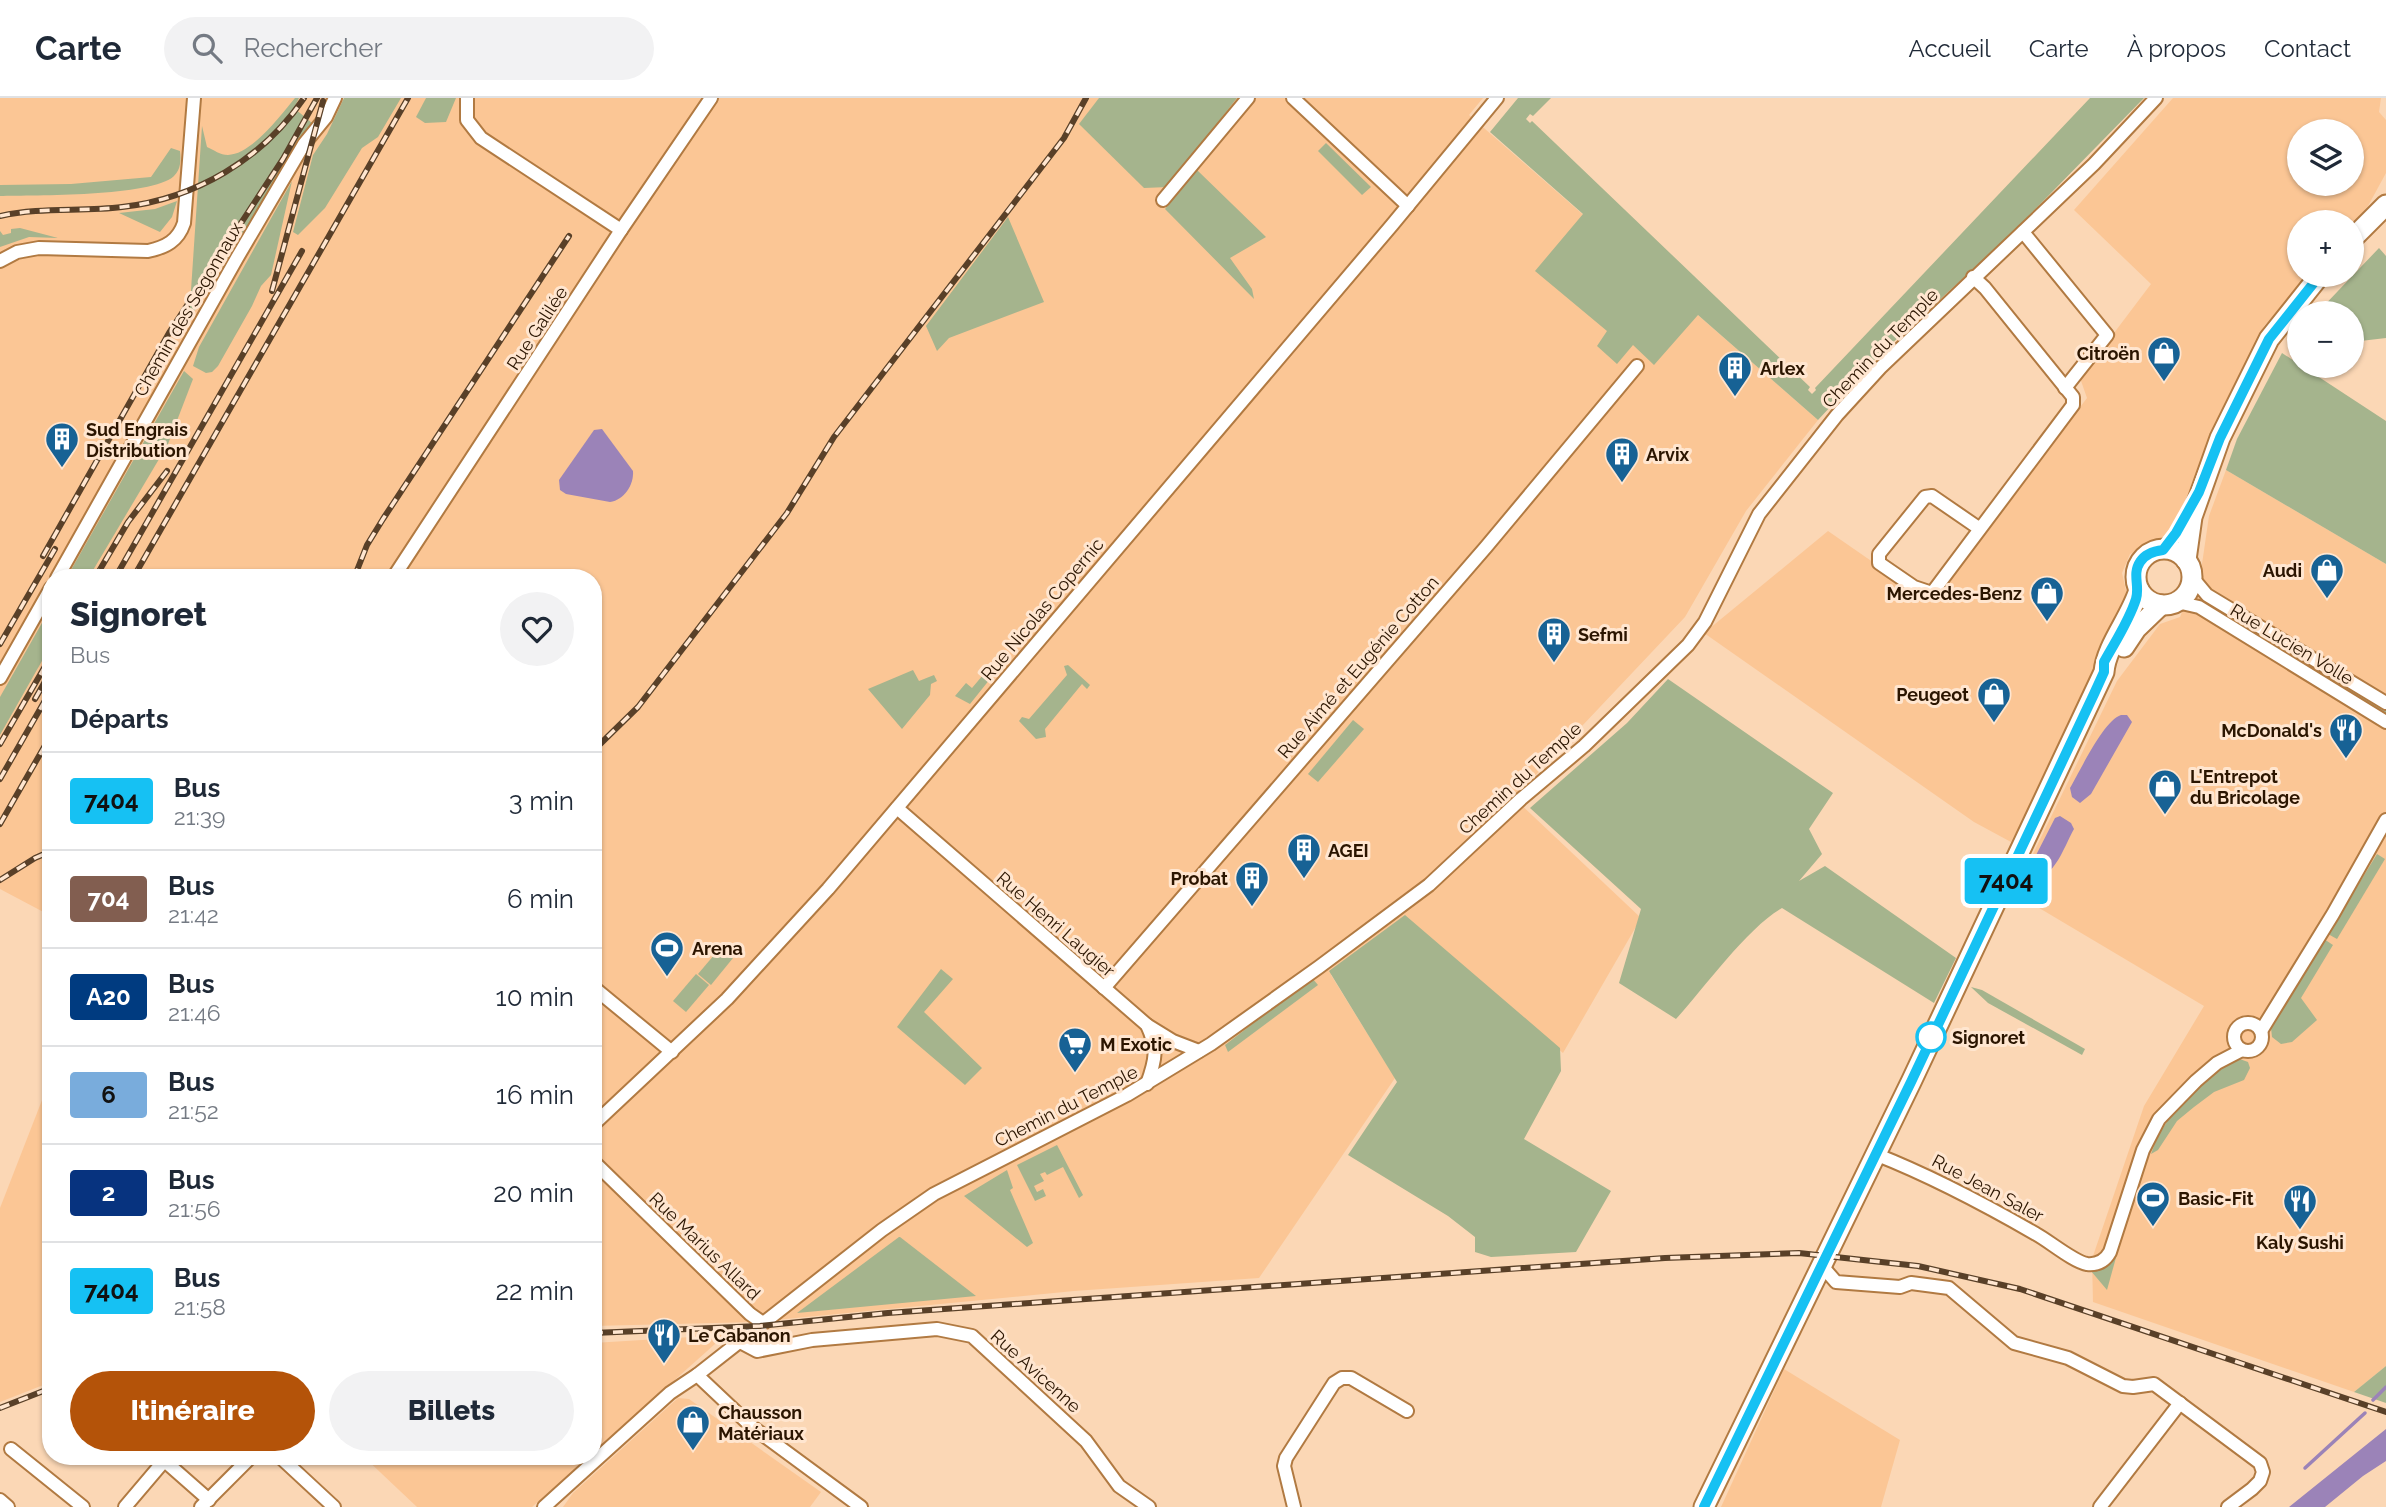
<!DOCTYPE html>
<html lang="fr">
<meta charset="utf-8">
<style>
body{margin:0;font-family:Raleway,sans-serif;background:#f2f2f3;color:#1f2937;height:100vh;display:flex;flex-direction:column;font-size:26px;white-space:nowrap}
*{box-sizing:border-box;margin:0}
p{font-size:23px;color:#747a83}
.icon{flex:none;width:38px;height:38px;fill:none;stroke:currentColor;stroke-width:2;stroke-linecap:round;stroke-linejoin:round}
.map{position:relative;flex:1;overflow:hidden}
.side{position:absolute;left:42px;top:471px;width:560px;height:896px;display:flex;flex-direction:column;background:#fff;border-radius:28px;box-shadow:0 2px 5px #0004}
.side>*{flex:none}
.badge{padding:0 14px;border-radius:5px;font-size:24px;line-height:46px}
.fabs{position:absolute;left:2287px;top:21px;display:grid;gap:14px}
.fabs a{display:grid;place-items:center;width:77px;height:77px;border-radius:50%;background:#fff;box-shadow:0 2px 5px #0004;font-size:35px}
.map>.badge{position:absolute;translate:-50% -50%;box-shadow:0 0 0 4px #fff}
h2{padding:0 28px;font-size:26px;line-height:63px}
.round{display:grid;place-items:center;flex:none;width:74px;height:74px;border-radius:37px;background:#f2f2f3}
.headline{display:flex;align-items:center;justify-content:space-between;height:119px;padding:0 28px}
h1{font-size:33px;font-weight:800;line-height:52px}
.primary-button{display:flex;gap:14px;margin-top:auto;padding:14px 28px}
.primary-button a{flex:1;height:80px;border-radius:42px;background:#b45309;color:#fff;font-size:28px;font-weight:800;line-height:80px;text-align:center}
.primary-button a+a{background:#f2f2f3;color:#1f2937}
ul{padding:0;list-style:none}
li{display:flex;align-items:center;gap:21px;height:98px;padding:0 28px;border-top:2px solid #e0e1e3}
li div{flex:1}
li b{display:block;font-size:26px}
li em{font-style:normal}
li .badge{min-width:77px;font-weight:700;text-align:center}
header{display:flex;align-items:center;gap:42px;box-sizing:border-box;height:98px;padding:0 35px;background:#fff;border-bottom:2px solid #e0e1e3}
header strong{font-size:33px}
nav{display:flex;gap:38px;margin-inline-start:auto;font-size:24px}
.search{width:490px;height:63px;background:#f2f2f3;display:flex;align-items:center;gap:18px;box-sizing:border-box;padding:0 24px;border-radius:38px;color:#747a83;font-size:26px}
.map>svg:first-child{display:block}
.built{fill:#fbc695;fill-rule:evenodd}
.green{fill:#a5b48d}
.water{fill:#9b83b8}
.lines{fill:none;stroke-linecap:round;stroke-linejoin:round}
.stream{stroke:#9b83b8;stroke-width:3.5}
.minor-casing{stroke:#b17a42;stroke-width:16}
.secondary-casing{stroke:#b17a42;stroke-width:23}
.minor{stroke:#fff;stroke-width:12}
.secondary{stroke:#fff;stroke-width:19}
.rail-casing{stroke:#594028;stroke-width:6}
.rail{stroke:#ffe6d0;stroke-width:3.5;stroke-dasharray:10;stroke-linecap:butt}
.line-casing{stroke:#fff;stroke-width:16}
.line{stroke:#16c1f3;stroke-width:10}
.stop-dot{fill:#fff;stroke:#16c1f3;stroke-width:3.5}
.labels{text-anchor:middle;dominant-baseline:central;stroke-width:6;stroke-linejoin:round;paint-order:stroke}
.street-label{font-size:18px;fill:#2b1500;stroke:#ffe6d0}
.poi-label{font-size:18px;font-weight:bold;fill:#2b1500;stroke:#ffe6d0;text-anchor:start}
.stop-label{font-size:18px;font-weight:bold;fill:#2b1500;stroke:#ffe6d0;text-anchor:start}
</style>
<header>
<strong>Carte</strong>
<div class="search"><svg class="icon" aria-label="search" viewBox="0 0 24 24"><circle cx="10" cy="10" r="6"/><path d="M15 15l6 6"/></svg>Rechercher</div>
<nav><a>Accueil</a><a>Carte</a><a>À propos</a><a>Contact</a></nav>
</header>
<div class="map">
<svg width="2386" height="1409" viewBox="0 0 2386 1409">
<rect width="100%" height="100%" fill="#fbd7b5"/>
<!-- built -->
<g class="built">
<polygon points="0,0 338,0 333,24 345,0 1483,0 1469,17 1818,322 1746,413 1685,519 1514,700 1641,820 1563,955 1402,820 1331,877 1395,980 1259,1180 1074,1193 755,1224 593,1228 593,480 51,480 51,818 0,791"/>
<path d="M 2173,0 L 2381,0 L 2379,14 L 2386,22 L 2386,75 L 2368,108 L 2352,126 L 2352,124 L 2300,124 L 2300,177 L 2309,177 L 2264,228 L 2205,351 L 2185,410 L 2164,441 L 2130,456 L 2122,475 L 2127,497 L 2079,613 L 2011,744 L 1974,724 L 1704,535 L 1828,433 L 1932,505 L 2087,300 L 2080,280 L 2151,186 L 2074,112 ZM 2300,33 L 2352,33 L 2352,86 L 2300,86 Z"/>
<polygon points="2226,372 2386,466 2386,1268 2354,1294 2093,1204 2092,1161 2144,1008 2204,908 2014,795 2117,583 2160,526 2180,519 2202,466 2209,418"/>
<polygon points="51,979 51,1284 0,1304 0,1110"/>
<polygon points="724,1237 725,1237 593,1355 593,1245"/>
<polygon points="1784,1271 1900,1342 1881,1409 1721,1409"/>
<polygon points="678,1300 689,1301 821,1394 810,1409 563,1409 573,1395"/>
<polygon points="363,1358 589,1358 532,1409 417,1409"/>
</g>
<!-- green -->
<g class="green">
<path d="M 295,0 L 299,0 L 294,10 L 312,25 L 189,222 L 202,28 L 207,49 C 214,52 220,57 228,57 C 251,57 281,17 295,0 Z"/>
<polygon points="344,0 401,0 378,39 362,50 325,110 298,137 293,134 313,57 327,36"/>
<polygon points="426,0 456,0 446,24 425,25 416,19"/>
<polygon points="1099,0 1237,0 1168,89 1144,90 1079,26"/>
<polygon points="1518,0 1551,0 1533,18 1530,16 1526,21 1530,25 1532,23 1810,289 1808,292 1812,296 1816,292 1815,290 2090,0 2144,0 2007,140 1876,260 1818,322 1698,217 1654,267 1633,247 1617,266 1597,248 1607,233 1535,173 1583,116 1490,34"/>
<polygon points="1326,45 1371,89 1362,97 1318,53"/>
<path d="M 171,50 L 180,53 C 181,62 181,71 174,78 C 152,99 33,97 0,98 L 0,87 L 71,86 L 151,79 Z"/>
<polygon points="1197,72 1266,139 1230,160 1252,191 1254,201 1165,111"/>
<polygon points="292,83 271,177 261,188 252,208 218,268 212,274 206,275 193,268 199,249"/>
<polygon points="177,103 172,119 160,134 119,115 155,111"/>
<polygon points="1008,119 1044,204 949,240 937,253 926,228"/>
<polygon points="20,130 58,140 29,139 0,149 0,133 3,137 11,135 11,131"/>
<polygon points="2379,150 2386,158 2386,240 2352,244 2352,215 2317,215"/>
<polygon points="2282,255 2386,323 2386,466 2226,372 2237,341"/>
<polygon points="184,273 193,281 168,346 89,479 67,479"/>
<polygon points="2206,503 2386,611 2386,619 2203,509"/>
<polygon points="51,509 51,547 0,637 0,599"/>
<polygon points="994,564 998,571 970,606 955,598 966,585 972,590"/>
<polygon points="1068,567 1090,587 1087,591 1082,586 1045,631 1046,639 1036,641 1019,623 1022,619 1029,621 1067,577 1064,568"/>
<polygon points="913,572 919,583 934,577 937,583 931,586 930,597 902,631 868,591"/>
<path d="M 1668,581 L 1833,695 L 1809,731 L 1822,756 L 1799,783 L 1825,768 L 1956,860 L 1934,905 L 1782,810 C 1749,828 1703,891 1676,921 L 1619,885 L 1641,811 L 1530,710 L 1627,625 Z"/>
<polygon points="1353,622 1364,631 1318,684 1308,676"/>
<polygon points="2377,756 2385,761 2337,841 2328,836"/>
<polygon points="1405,817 1560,950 1561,973 1524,1041 1611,1093 1576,1154 1491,1159 1475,1154 1475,1139 1448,1118 1348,1057 1397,984 1329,873"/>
<polygon points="2324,841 2333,847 2301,900 2317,922 2292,944 2281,946 2272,939 2271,930"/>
<polygon points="720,850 733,860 711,887 698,876"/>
<polygon points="941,871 953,881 924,914 982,970 965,987 897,929"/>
<polygon points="696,876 709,887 686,914 673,903"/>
<polygon points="1312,880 1318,887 1228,954 1225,947"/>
<polygon points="1971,889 1982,892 2085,951 2082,957 1988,905"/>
<path d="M 2237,960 L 2248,964 L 2250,970 L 2244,982 L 2214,994 L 2194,1009 L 2177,1023 L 2158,1052 L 2151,1056 C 2166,1015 2198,979 2237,960 Z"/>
<polygon points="1057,1047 1083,1097 1079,1100 1063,1069 1047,1077 1045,1074 1040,1076 1044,1083 1034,1088 1037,1094 1043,1091 1046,1098 1035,1103 1017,1067"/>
<polygon points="1007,1072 1013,1090 1010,1092 1033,1145 1027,1149 964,1098"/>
<polygon points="900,1139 976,1198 797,1215 899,1139"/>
<polygon points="2117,1156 2107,1192 2091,1173 2108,1166"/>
<polygon points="2386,1268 2386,1305 2354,1294"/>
</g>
<!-- water -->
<g class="water">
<path d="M 602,331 L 633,373 C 634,387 624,402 610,404 L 566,396 L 560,392 L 559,382 L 594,332 Z"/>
<path d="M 2121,617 L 2127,617 L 2132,624 L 2091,696 L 2080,705 L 2072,699 L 2070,690 C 2080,673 2104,622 2121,617 Z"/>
<path d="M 2060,718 L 2071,725 L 2074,731 C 2065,747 2058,770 2042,779 L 2035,774 L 2032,765 L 2055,720 Z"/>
<polygon points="2386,1331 2386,1363 2363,1378 2325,1409 2289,1409"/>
</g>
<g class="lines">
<!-- stream -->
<g class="stream">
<polyline points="2373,1302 2386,1289"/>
<polyline points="2305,1370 2365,1315"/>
</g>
<!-- minor casing -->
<g class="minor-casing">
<g id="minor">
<polyline points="467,0 467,22 481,40 621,132"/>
<polyline points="1293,0 1408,108"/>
<polyline points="1163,102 1248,0"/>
<polyline points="2023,134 2107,237 2065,290"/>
<path d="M 0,163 L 17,154 L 39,150 L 148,153 C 166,149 178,143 184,125 L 194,0"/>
<polyline points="1973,179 1985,190 2073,299 2073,307 1932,495 1914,489 1879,465 1879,456 1925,399 1932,398 1980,431"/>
<polyline points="2192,479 2207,497 2386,605"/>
<polyline points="57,480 237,160 304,46 326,19 335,0"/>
<polyline points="393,480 621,132 711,0"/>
<polyline points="2177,504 2199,509 2386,624"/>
<polyline points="0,580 51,490"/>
<path d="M 897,710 L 1147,927 C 1158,951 1156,961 1147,986"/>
<polyline points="593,889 672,954"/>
<polyline points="1104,890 1486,449 1637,268"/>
<circle cx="2248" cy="939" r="14"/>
<polyline points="1147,927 1173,943 1199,953"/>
<polyline points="2261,933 2333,816 2386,722"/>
<polyline points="593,1027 727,901 828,791 1392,127 1497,0"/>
<path d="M 1875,1056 C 1931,1078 1984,1106 2036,1136 C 2049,1143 2074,1164 2087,1166 C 2097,1167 2105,1163 2110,1154 L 2143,1052 L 2159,1021 L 2196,983 L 2217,965 L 2242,952"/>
<polyline points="593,1063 750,1216 763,1225"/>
<polyline points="1822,1168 1836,1184 1900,1189 1911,1185 1949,1190 2014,1245 2068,1260 2123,1288 2133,1289 2154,1286 2260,1365 2263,1374 2260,1383 2252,1391 2228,1409"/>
<polyline points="740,1244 757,1253 812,1242 937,1231 972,1238 1086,1343 1119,1388 1149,1409"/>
<polyline points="697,1277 751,1328 861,1409"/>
<polyline points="11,1351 83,1409"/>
<polyline points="159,1358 209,1402"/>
<polyline points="279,1358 334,1409"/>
<polyline points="0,1402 8,1409"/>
<polyline points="125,1409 164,1363"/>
<polyline points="201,1409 252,1358"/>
<polyline points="544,1409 670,1295 697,1277 882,1132 934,1096 1127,997 1211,946 1319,869 1429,787 1521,701 1584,648 1688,547 1705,524 1759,416 1837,317 1880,270 2094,66 2156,0"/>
<polyline points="1294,1409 1284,1368 1286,1360 1334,1285 1342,1280 1351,1280 1407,1313"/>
<polyline points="2100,1409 2180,1305"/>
</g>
</g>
<!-- secondary casing -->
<g class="secondary-casing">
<g id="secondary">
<polyline points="2352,141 2386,107"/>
<circle cx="2164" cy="479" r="28"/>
<polyline points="2186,462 2192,419 2220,340 2269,241 2320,177"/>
<polyline points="2124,549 2136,531 2161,507"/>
<path d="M 1704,1409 L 1911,984 L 2104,574 C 2106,548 2131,519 2139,492"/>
</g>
</g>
<!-- minor -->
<use href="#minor" class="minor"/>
<!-- secondary -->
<use href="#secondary" class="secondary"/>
<!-- rail casing -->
<g class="rail-casing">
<g id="rail">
<path d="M 0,118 C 41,109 81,114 122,109 C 195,101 263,61 304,0"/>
<polyline points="272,193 323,3"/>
<polyline points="43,458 169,235 283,61 317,0"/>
<polyline points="95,480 128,424 167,373"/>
<polyline points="115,480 302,153"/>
<polyline points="133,480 408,0"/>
<polyline points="354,480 367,447 383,421 569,138"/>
<polyline points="0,546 55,451"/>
<polyline points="35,601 51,573"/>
<polyline points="0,646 51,558"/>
<polyline points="593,653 638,609 787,415 834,339 1064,40 1086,0"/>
<polyline points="0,681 51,592"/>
<polyline points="0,726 51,637"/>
<polyline points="0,782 35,760 51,753"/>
<polyline points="593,1235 760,1228 888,1215 1665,1160 1799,1155 1918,1168 2020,1191 2386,1314"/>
<polyline points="0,1310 51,1290"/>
</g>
</g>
<!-- rail -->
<use href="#rail" class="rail"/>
</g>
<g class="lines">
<!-- line casing -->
<g class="line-casing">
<path id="line" d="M 1704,1409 L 1911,984 L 2094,596 L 2104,574 L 2104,564 C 2115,544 2129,523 2136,501 C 2140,488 2132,476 2140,464 C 2145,456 2154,453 2163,452 L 2176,435 L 2199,394 L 2220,340 L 2269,241 L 2320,177"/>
</g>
<!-- line -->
<use href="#line" class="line"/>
</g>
<!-- icons -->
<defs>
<g id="shop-pin" transform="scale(1.75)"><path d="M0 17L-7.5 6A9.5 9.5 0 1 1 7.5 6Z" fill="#176295" stroke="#ffe6d0"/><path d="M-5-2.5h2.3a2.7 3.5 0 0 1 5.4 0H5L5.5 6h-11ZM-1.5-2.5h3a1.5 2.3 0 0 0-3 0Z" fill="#fff"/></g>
<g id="building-pin" transform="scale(1.75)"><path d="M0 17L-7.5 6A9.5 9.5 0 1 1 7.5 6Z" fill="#176295" stroke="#ffe6d0"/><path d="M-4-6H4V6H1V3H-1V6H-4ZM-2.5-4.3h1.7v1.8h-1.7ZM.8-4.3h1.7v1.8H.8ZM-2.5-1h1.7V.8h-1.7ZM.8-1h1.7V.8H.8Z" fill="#fff"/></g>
<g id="restaurant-pin" transform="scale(1.75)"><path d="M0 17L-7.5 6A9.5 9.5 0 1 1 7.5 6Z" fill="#176295" stroke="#ffe6d0"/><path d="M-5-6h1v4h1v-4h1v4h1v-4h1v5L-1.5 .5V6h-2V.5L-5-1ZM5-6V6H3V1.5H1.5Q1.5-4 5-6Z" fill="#fff"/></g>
<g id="stadium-pin" transform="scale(1.75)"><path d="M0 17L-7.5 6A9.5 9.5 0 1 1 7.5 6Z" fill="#176295" stroke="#ffe6d0"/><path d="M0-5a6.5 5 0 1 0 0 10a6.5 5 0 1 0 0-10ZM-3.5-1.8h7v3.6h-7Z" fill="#fff"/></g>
<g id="supermarket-pin" transform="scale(1.75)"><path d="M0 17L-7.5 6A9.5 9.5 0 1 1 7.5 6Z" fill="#176295" stroke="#ffe6d0"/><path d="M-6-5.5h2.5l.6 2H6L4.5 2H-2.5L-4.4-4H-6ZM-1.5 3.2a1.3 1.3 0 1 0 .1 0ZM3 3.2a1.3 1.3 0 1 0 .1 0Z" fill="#fff"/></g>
</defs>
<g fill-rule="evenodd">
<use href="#shop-pin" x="2164" y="255"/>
<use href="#building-pin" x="1735" y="270"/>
<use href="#building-pin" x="62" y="341"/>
<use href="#building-pin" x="1622" y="356"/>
<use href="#shop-pin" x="2327" y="472"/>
<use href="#shop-pin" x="2047" y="495"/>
<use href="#building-pin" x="1554" y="536"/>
<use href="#shop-pin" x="1994" y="596"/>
<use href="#restaurant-pin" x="2346" y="632"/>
<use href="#shop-pin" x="2165" y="688"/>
<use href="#building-pin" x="1304" y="752"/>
<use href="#building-pin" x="1252" y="780"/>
<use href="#stadium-pin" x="667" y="850"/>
<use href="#supermarket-pin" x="1075" y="946"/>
<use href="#stadium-pin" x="2153" y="1100"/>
<use href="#restaurant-pin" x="2300" y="1103"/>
<use href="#restaurant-pin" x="664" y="1237"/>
<use href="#shop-pin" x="693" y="1324"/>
</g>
<!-- markers -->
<circle class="stop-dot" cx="1931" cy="939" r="14"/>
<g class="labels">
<!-- street labels -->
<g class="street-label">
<text transform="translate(188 211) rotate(-60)">Chemin des Segonnaux</text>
<text transform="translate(537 230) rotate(-57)">Rue Galilée</text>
<text transform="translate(1880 250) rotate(-46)">Chemin du Temple</text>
<text transform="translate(1042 511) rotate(-50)">Rue Nicolas Copernic</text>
<text transform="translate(2292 546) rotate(31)">Rue Lucien Volle</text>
<text transform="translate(1358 569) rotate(-49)">Rue Aimé et Eugénie Cotton</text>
<text transform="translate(1520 680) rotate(-42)">Chemin du Temple</text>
<text transform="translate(1056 826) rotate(41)">Rue Henri Laugier</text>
<text transform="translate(1066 1008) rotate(-27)">Chemin du Temple</text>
<text transform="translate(1988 1090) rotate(28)">Rue Jean Saler</text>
<text transform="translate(705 1148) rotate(44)">Rue Marius Allard</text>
<text transform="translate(1036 1273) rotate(42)">Rue Avicenne</text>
</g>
<!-- poi labels -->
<g class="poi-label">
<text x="2140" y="255" text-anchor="end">Citroën</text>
<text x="1760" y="270">Arlex</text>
<text x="86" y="331">Sud Engrais<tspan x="86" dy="21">Distribution</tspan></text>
<text x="1646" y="356">Arvix</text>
<text x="2302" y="472" text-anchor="end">Audi</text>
<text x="2022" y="495" text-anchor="end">Mercedes-Benz</text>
<text x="1578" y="536">Sefmi</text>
<text x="1969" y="596" text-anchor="end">Peugeot</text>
<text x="2322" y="632" text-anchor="end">McDonald's</text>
<text x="2190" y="678">L'Entrepot<tspan x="2190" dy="21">du Bricolage</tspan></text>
<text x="1328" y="752">AGEI</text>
<text x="1228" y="780" text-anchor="end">Probat</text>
<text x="692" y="850">Arena</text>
<text x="1100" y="946">M Exotic</text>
<text x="2178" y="1100">Basic-Fit</text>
<text x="2300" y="1144" text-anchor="middle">Kaly Sushi</text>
<text x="688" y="1237">Le Cabanon</text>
<text x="718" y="1314">Chausson<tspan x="718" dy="21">Matériaux</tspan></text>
</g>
<!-- stop labels -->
<g class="stop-label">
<text x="1952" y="939">Signoret</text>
</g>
</g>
</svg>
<div class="fabs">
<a><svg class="icon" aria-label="layers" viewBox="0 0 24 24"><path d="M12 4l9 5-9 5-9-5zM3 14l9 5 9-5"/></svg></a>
<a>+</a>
<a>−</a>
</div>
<b class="badge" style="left:2006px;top:783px;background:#16c1f3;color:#111">7404</b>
<section class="side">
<div class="headline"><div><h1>Signoret</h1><p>Bus</p></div><a class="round"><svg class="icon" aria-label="heart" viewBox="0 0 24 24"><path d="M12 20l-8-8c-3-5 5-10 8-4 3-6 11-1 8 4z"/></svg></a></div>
<h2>Départs</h2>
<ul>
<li><span class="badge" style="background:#16c1f3;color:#111">7404</span><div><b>Bus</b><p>21:39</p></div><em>3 min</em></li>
<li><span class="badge" style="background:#825e50;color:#fff">704</span><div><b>Bus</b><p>21:42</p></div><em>6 min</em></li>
<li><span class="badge" style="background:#003b80;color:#fff">A20</span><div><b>Bus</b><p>21:46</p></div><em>10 min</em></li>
<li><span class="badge" style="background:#79acdc;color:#111">6</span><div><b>Bus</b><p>21:52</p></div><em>16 min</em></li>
<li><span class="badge" style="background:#07337f;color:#fff">2</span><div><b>Bus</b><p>21:56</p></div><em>20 min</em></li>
<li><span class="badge" style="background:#16c1f3;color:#111">7404</span><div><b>Bus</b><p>21:58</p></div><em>22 min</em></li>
</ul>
<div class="primary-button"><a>Itinéraire</a><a>Billets</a></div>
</section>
</div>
